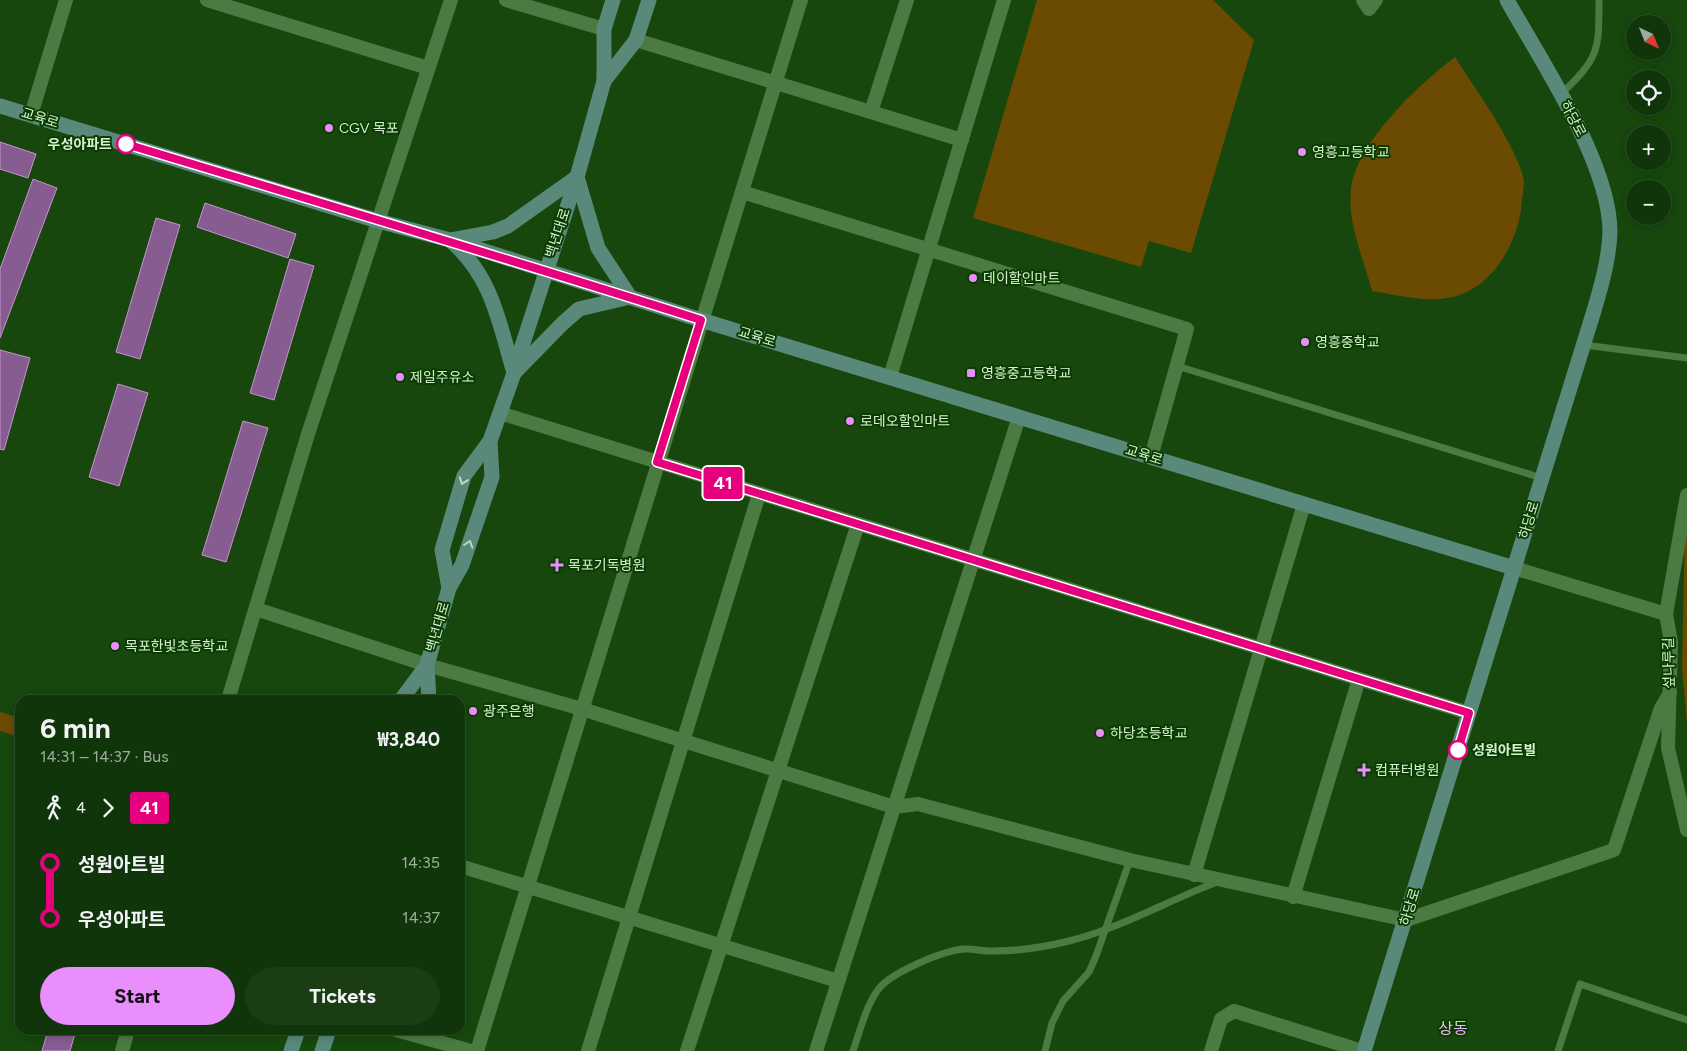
<!DOCTYPE html>
<meta charset="utf-8">
<style>
body{margin:0;font-family:Figtree,"Noto Sans KR",sans-serif;background:#1a3d13;color:#f1f3f6;height:100vh;display:flex;flex-direction:column;font-size:19px;white-space:nowrap}
*{box-sizing:border-box;margin:0}
p{font-size:16px;color:#9cab9c}
.icon{flex:none;width:28px;height:28px;fill:none;stroke:currentColor;stroke-width:2;stroke-linecap:round;stroke-linejoin:round}
.map{position:relative;flex:1;overflow:hidden}
.panel{position:absolute;left:15px;top:695px;width:450px;height:340px;display:flex;flex-direction:column;background:#11350a;border-radius:15px;box-shadow:0 2px 8px #0003,0 0 0 1px #30502b}
.panel>*{flex:none}
.badge{padding:0 10px;border-radius:4px;font-size:18px;line-height:32px}
.needle{width:32px;rotate:137deg}
.tools{position:absolute;left:1626px;top:15px;display:grid;gap:10px}
.tools a{display:grid;place-items:center;width:45px;height:45px;border-radius:50%;background:#11350a;box-shadow:0 2px 8px #0003,0 0 0 1px #30502b;font-size:25px}
.map>.badge{position:absolute;translate:-50% -50%;box-shadow:0 0 0 2px #fff}
.legs{display:flex;align-items:center;gap:8px;height:55px;padding:0 25px;font-size:16px}
.legs p{margin-inline-start:auto}
.summary{display:flex;align-items:center;justify-content:space-between;height:85px;padding:0 25px}
h1{font-size:28px;font-weight:700;line-height:38px}
.action{display:flex;gap:10px;margin-top:auto;padding:10px 25px}
.action a{flex:1;height:58px;border-radius:30px;background:#ea8dfd;color:#111;font-size:20px;font-weight:700;line-height:58px;text-align:center}
.action a+a{background:#1a3d13;color:#f1f3f6}
ul{padding:0 25px;list-style:none}
li{display:flex;align-items:center;gap:18px;height:55px;font-size:19px}
li i{display:grid;place-items:center;width:8px;height:100%;margin:0 6px;background:currentColor}
li i::after{content:'';width:12px;height:12px;margin:-6px;border:4px solid;border-radius:50%;background:#11350a}
li p{margin-inline-start:auto}
li:first-child i{background:linear-gradient(#0000 50%,currentColor 0)}
li:last-child i{background:linear-gradient(currentColor 50%,#0000 0)}
.map>svg:first-child{display:block}
.green{fill:#6b4b02}
.building{fill:#875c90;stroke:#c694d0}
.lines{fill:none;stroke-linecap:round;stroke-linejoin:round}
.lane{stroke:#4b7b42;stroke-width:7}
.street{stroke:#4b7b42;stroke-width:14}
.secondary{stroke:#59897b;stroke-width:15}
.oneway{stroke:#bddbc0}
.line-1-casing{stroke:#fff;stroke-width:11}
.line-1{stroke:#e6007e;stroke-width:8}
.poi-dot{fill:#ea8dfd;stroke:#0a3c00;stroke-width:2}
.stop-1-dot{fill:#fff;stroke:#e6007e;stroke-width:2.5}
.labels{text-anchor:middle;dominant-baseline:central;stroke-width:4;stroke-linejoin:round;paint-order:stroke}
.street-label{font-size:14px;fill:#d6f0d1;stroke:#0a3c00}
.poi-label{font-size:14px;fill:#d6f0d1;stroke:#0a3c00;text-anchor:start}
.stop-label{font-size:14px;font-weight:bold;fill:#d6f0d1;stroke:#0a3c00;text-anchor:end}
.quarter-label{font-size:16px;fill:#e9b7f4;stroke:#0a3c00}
</style>
<div class="map">
<svg width="1687" height="1051" viewBox="0 0 1687 1051">
<rect width="100%" height="100%" fill="#17470d"/>
<!-- green -->
<g class="green">
<polygon points="1037,0 1213,0 1254,40 1191,253 1149,241 1141,267 973,218"/>
<path d="M 1455,57 C 1477,92 1511,137 1523,176 C 1525,183 1523,192 1522,199 C 1520,239 1494,288 1452,297 C 1426,303 1398,295 1372,291 C 1364,260 1347,223 1351,190 C 1355,144 1419,84 1455,57 Z"/>
<polygon points="1687,513 1687,723 1682,669 1685,522"/>
<polygon points="0,712 20,718 20,737 0,731"/>
</g>
<!-- building -->
<g class="building">
<polygon points="0,142 36,154 28,178 0,169"/>
<polygon points="33,179 57,188 0,338 0,269"/>
<polygon points="205,203 296,234 288,258 197,227"/>
<polygon points="156,218 180,225 140,359 116,352"/>
<polygon points="290,259 314,266 274,400 250,393"/>
<polygon points="0,350 30,358 4,450 0,449"/>
<polygon points="118,384 148,393 119,486 89,477"/>
<polygon points="243,421 268,428 226,562 202,555"/>
<polygon points="48,1030 76,1030 70,1051 42,1051"/>
</g>
<g class="lines">
<!-- lane -->
<g class="lane">
<path d="M 1561,94 C 1599,58 1599,51 1599,0"/>
<polyline points="1584,345 1687,358"/>
<polyline points="1177,366 1542,478"/>
<path d="M 853,1051 C 860,1031 865,1009 877,991 C 889,973 942,951 964,949 C 974,948 983,952 994,951 C 1018,951 1045,947 1069,941 C 1121,928 1167,901 1217,882"/>
<polyline points="1045,1051 1052,1023 1063,1001 1089,972 1096,956 1130,860"/>
<polyline points="1558,1051 1580,984 1687,1020"/>
</g>
<!-- street -->
<g class="street">
<polyline points="207,0 428,68"/>
<polyline points="506,0 604,29"/>
<polyline points="1363,0 1369,9 1376,0"/>
<polyline points="636,40 962,140"/>
<polyline points="871,112 907,0"/>
<polyline points="31,115 66,0"/>
<polyline points="742,192 1187,329 1151,457"/>
<polyline points="890,377 1004,0"/>
<polyline points="500,413 1469,713"/>
<polyline points="1687,495 1666,614 1671,642 1668,748 1687,830"/>
<polyline points="1514,568 1666,614"/>
<polyline points="256,609 427,665 582,709 894,807 918,804 1130,860 1406,920 1614,850 1661,708 1670,693"/>
<polyline points="228,700 308,434 451,0"/>
<polyline points="460,866 838,981"/>
<polyline points="1194,875 1304,504"/>
<polyline points="1293,897 1359,679"/>
<polyline points="396,1030 471,1051"/>
<polyline points="122,1051 128,1030"/>
<polyline points="477,1051 801,0"/>
<polyline points="588,1051 759,494"/>
<polyline points="687,1051 858,524"/>
<polyline points="816,1051 1019,417"/>
<polyline points="1211,1051 1221,1019 1234,1011 1362,1051"/>
</g>
<!-- secondary -->
<g class="secondary">
<polyline points="604,81 636,40 649,0"/>
<polyline points="0,106 378,221 450,240 701,320 1514,568"/>
<path d="M 577,177 L 598,248 L 630,297 L 579,309 L 563,323 L 514,373 C 499,322 492,276 450,240 L 493,232 L 508,226 Z"/>
<polyline points="514,371 577,177 604,81 604,29 613,0"/>
<polyline points="449,588 442,550 464,476 490,441 514,373 500,413"/>
<polyline points="401,700 427,665"/>
<polyline points="429,700 427,665 449,588 462,565 492,477 490,441"/>
<polyline points="291,1051 298,1030"/>
<polyline points="322,1051 329,1030"/>
<path d="M 1364,1051 L 1593,314 C 1601,287 1609,260 1610,232 C 1610,163 1541,61 1507,0"/>
</g>
</g>
<!-- one-way arrows -->
<defs><path id="oneway-chevron" d="M-2-3.5L2.5 0L-2 3.5" fill="none" stroke-width="1.6" stroke-linecap="round" stroke-linejoin="round" transform="scale(1.25)"/></defs>
<g class="oneway">
<use href="#oneway-chevron" transform="translate(463 481) rotate(110)"/>
<use href="#oneway-chevron" transform="translate(469 544) rotate(-72)"/>
</g>
<g class="lines">
<!-- line-1 casing -->
<g class="line-1-casing">
<path id="line-1" d="M 126,144 C 318,202 510,259 701,320 L 657,462 L 1469,713 L 1458,750"/>
</g>
<!-- line-1 -->
<use href="#line-1" class="line-1"/>
</g>
<!-- markers -->
<g class="poi-dot">
<circle cx="329" cy="128" r="5"/>
<circle cx="1302" cy="152" r="5"/>
<circle cx="973" cy="278" r="5"/>
<circle cx="1305" cy="342" r="5"/>
<rect x="966" y="368" width="10" height="10" rx="2.5"/>
<circle cx="400" cy="377" r="5"/>
<circle cx="850" cy="421" r="5"/>
<path d="M554.5 557.5h5v5h5v5h-5v5h-5v-5h-5v-5h5z"/>
<circle cx="115" cy="646" r="5"/>
<circle cx="473" cy="711" r="5"/>
<circle cx="1100" cy="733" r="5"/>
<path d="M1361.5 762.5h5v5h5v5h-5v5h-5v-5h-5v-5h5z"/>
</g>
<g class="stop-1-dot">
<circle cx="126" cy="144" r="9"/>
<circle cx="1458" cy="750" r="9"/>
</g>
<g class="labels">
<!-- street labels -->
<g class="street-label">
<text transform="translate(40 118) rotate(17)">교육로</text>
<text transform="translate(1573 119) rotate(62)">하당로</text>
<text transform="translate(558 233) rotate(-72)">백년대로</text>
<text transform="translate(757 337) rotate(17)">교육로</text>
<text transform="translate(1144 455) rotate(17)">교육로</text>
<text transform="translate(1529 520) rotate(-73)">하당로</text>
<text transform="translate(438 627) rotate(-74)">백년대로</text>
<text transform="translate(1669 663) rotate(-91)">섶나루길</text>
<text transform="translate(1410 907) rotate(-73)">하당로</text>
</g>
<!-- poi labels -->
<g class="poi-label">
<text x="339" y="128">CGV 목포</text>
<text x="1312" y="152">영흥고등학교</text>
<text x="983" y="278">데이할인마트</text>
<text x="1315" y="342">영흥중학교</text>
<text x="981" y="373">영흥중고등학교</text>
<text x="410" y="377">제일주유소</text>
<text x="860" y="421">로데오할인마트</text>
<text x="568" y="565">목포기독병원</text>
<text x="125" y="646">목포한빛초등학교</text>
<text x="483" y="711">광주은행</text>
<text x="1110" y="733">하당초등학교</text>
<text x="1375" y="770">컴퓨터병원</text>
</g>
<!-- stop labels -->
<g class="stop-label">
<text x="112" y="144">우성아파트</text>
<text x="1472" y="750" text-anchor="start">성원아트빌</text>
</g>
<!-- quarter labels -->
<g class="quarter-label">
<text x="1453" y="1028">상동</text>
</g>
</g>
</svg>
<div class="tools">
<a><svg class="needle" viewBox="-14 -14 28 28"><path d="M0-13l5 13h-10z" fill="#e53935"/><path d="M0 13l5-13h-10z" fill="#9cab9c"/></svg></a>
<a><svg class="icon" aria-label="locate" viewBox="0 0 24 24"><circle cx="12" cy="12" r="6"/><path d="M12 2v4M12 18v4M2 12h4M18 12h4"/></svg></a>
<a>+</a>
<a>−</a>
</div>
<b class="badge" style="left:723px;top:483px;background:#e6007e;color:#fff">41</b>
<section class="panel">
<div class="summary"><div><h1>6 min</h1><p>14:31 – 14:37 · Bus</p></div><b>₩3,840</b></div>
<div class="legs"><svg class="icon" aria-label="walk" viewBox="0 0 24 24"><circle cx="13" cy="4" r="2"/><path d="M13 8l-2 6 4 7M11 14l-3 7M7 12l3-4h3l4 4"/></svg>4<svg class="icon" aria-label="forward" viewBox="0 0 24 24"><path d="M9 5l7 7-7 7"/></svg><b class="badge" style="background:#e6007e;color:#fff">41</b></div>
<ul>
<li><i style="color:#e6007e"></i><b>성원아트빌</b><p>14:35</p></li>
<li><i style="color:#e6007e"></i><b>우성아파트</b><p>14:37</p></li>
</ul>
<div class="action"><a>Start</a><a>Tickets</a></div>
</section>
</div>
